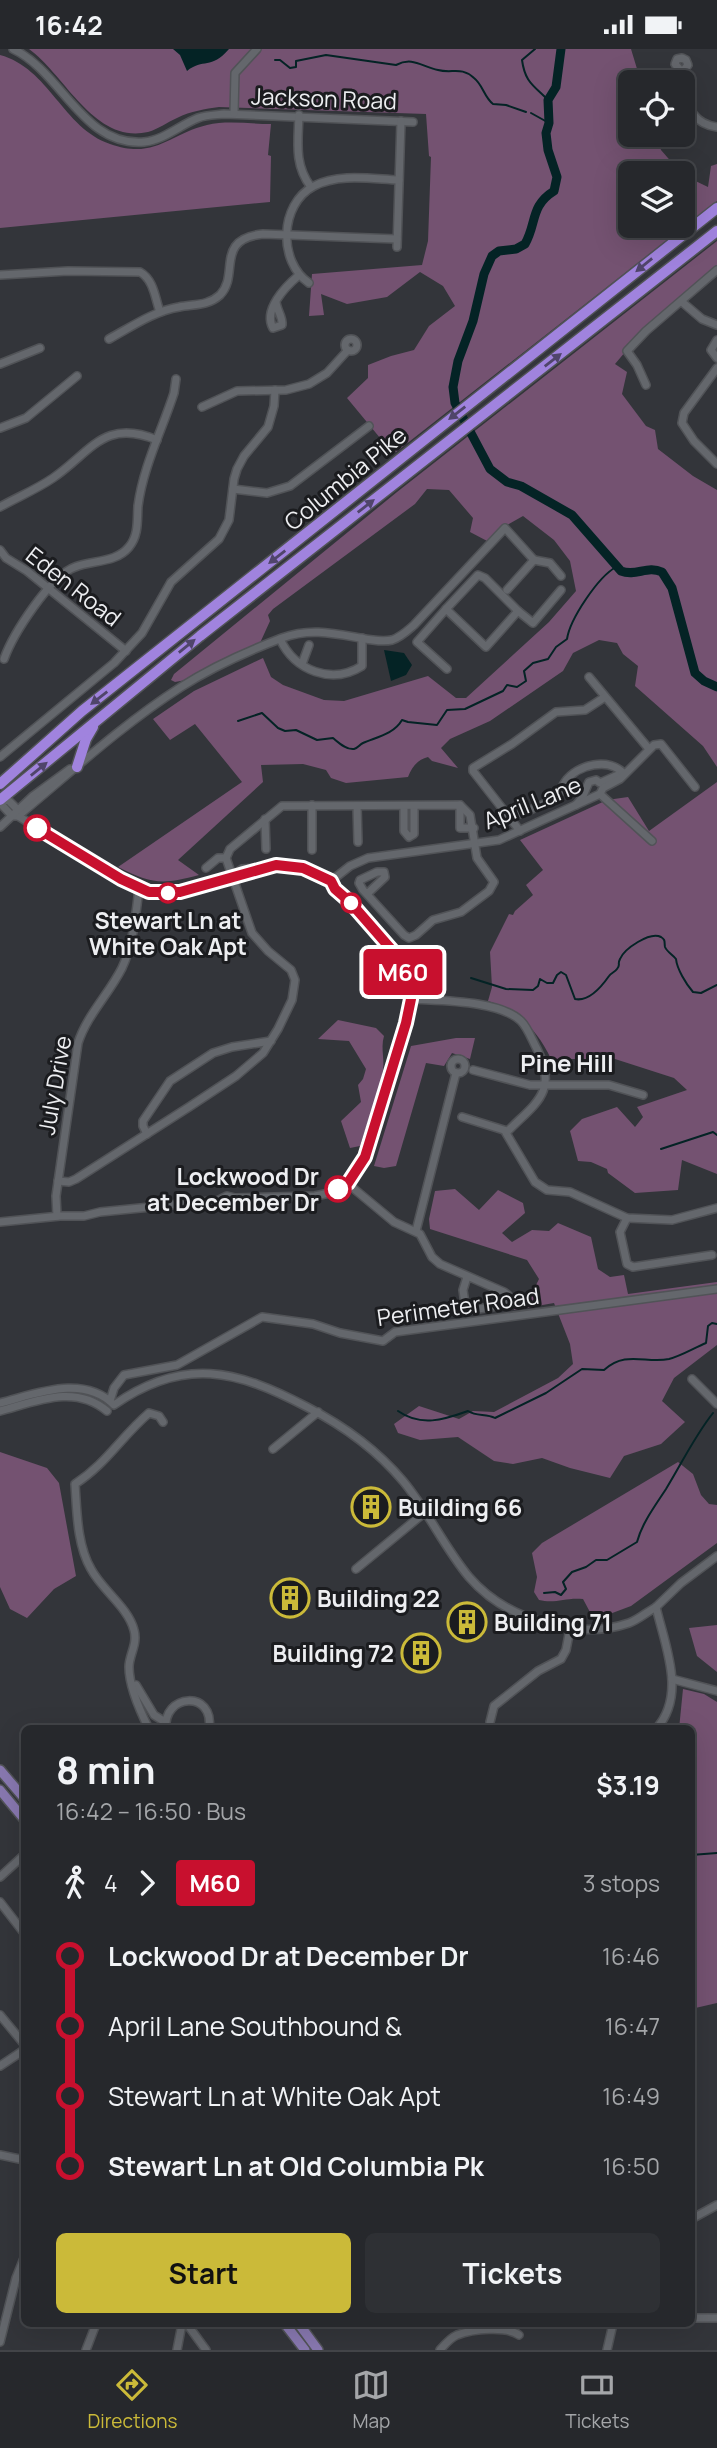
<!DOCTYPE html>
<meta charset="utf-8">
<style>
body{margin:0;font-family:Manrope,sans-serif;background:#2e3034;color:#f1f3f6;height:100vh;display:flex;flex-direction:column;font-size:26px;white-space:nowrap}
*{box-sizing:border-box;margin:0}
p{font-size:23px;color:#a4a6a9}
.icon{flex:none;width:38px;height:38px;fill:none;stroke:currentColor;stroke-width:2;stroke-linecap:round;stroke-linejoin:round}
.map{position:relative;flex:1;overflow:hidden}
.details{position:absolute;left:21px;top:1676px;width:674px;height:602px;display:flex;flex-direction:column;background:#26282c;border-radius:10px;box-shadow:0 7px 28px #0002,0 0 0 2px #424448}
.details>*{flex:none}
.badge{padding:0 14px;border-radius:5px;font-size:24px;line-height:46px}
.tools{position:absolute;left:618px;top:21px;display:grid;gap:14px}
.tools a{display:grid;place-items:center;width:77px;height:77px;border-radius:10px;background:#26282c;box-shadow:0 7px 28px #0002,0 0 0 2px #424448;font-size:35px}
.map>.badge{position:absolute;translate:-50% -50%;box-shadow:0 0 0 4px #fff}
.legs{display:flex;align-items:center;gap:10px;height:77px;padding:0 35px;font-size:23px}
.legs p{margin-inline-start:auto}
.head{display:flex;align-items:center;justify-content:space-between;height:119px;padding:0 35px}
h1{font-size:38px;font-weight:700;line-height:52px}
.action{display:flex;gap:14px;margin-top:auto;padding:14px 35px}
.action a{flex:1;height:80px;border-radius:10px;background:#cbba39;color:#111;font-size:28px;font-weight:700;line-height:80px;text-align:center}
.action a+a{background:#2e3034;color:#f1f3f6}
ul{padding:0 35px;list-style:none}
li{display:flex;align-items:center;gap:24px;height:70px;font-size:26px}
li i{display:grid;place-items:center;width:10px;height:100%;margin:0 9px;background:currentColor}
li i::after{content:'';width:18px;height:18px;margin:-9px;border:5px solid;border-radius:50%;background:#26282c}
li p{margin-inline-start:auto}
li:first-child i{background:linear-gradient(#0000 50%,currentColor 0)}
li:last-child i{background:linear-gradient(currentColor 50%,#0000 0)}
.status{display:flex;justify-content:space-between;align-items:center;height:49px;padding:0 35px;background:#26282c;direction:ltr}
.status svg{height:19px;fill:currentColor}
.dock{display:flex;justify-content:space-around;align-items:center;height:98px;border-top:2px solid #424448;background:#26282c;font-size:19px;color:#a4a6a9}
.dock a{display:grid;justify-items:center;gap:4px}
.dock .selected{color:#cbba39}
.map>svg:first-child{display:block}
.green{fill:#745271}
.water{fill:#042325}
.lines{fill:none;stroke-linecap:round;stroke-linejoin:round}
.stream{stroke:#042325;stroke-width:2}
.river{stroke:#042325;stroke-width:9}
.minor-casing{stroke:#515357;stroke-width:10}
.major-casing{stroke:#515357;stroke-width:12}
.highway-casing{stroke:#515357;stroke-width:13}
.minor{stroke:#64676c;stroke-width:7}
.major{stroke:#8878b0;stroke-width:9}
.highway{stroke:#a083de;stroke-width:10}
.oneway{fill:#50456b}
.line-1-casing{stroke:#fff;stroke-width:16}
.line-1{stroke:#c8102e;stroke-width:10}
.stop-1-dot{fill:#fff;stroke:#c8102e;stroke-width:3.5}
.labels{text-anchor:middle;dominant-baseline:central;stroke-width:6;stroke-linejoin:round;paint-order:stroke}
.street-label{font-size:23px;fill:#edeef1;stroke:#1b1c1f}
.stop-label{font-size:23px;font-weight:bold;fill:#edeef1;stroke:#1b1c1f}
.poi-label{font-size:23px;font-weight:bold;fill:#edeef1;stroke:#1b1c1f;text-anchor:start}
.neighbourhood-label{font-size:24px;font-weight:bold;fill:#edeef1;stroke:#1b1c1f}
</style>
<div class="status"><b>16:42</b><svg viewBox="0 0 49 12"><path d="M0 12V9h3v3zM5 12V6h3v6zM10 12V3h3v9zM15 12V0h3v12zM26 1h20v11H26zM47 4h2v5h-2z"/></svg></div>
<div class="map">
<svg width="717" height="2301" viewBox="0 0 717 2301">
<rect width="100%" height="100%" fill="#33353a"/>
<!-- green -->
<g class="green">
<path d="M 29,0 L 631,0 L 641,33 L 630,33 L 630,86 L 656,86 L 661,101 L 681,124 L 630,124 L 630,177 L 682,177 L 683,126 L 708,138 L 711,117 L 717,115 L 717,152 L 396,403 L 393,399 L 390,401 L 347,349 L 368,329 L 368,316 L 391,307 L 414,301 L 429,277 L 455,257 L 443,237 L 420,223 L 387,248 L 347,255 L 321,245 L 324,266 L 309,267 L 312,225 L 422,216 L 428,192 L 431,108 L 429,107 L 426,65 L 219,58 C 205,60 191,62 177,69 C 167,73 159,80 148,83 C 94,95 66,27 29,0 Z"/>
<path d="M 0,6 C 49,19 63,79 110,95 C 155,111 169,85 207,76 C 227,71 250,75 271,75 L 268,106 L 271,107 L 270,153 L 0,179 Z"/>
<path d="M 717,192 L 717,218 L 647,277 L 615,315 L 627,323 L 622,345 L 646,377 L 655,381 L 658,400 L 693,427 L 717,441 L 717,718 L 703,697 L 635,637 L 638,617 L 623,605 L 617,594 L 599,591 L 573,604 L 563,622 L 490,672 L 450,690 L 441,699 L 458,719 L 432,712 L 428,708 C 417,711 412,718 408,728 L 346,734 L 331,729 L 326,721 L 303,715 L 261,716 L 263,733 L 178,811 L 199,826 C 162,836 152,835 118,818 L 242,733 L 195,675 L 170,691 L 153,670 L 194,642 L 263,609 L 271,628 L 283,636 L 324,651 L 344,652 L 428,627 L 456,649 L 466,649 L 549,573 L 576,542 L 570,512 L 554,491 L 523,467 L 500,480 L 489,493 L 470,483 L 473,469 L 449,441 L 427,440 L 415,455 L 273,560 L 268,566 L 270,572 L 260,594 L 186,631 L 175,633 L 171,631 L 174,625 L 397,443 Z"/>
<path d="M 717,733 L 717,1125 L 682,1111 L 678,1141 L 635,1144 L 608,1124 L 607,1120 L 591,1113 L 578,1112 L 570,1082 L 582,1070 L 617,1058 L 635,1078 L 643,1068 L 637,1058 L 687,1041 L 674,1029 L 615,1010 L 551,1010 C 538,982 518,961 488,952 L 492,938 L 490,903 L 509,865 L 513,866 L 515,862 L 533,846 L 526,836 L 543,821 L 520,791 L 607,751 L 628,748 L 649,782 Z"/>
<path d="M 338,971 L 376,979 L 384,987 C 380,1001 386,1012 382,1026 C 377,1050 367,1073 360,1097 L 350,1099 L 341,1072 L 361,1053 L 358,1036 L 363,1030 L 366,1020 L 349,992 L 318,990 Z"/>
<polygon points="456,989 475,989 470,1010 452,1004 444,1017 426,1014 396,1117 384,1119 374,1117 411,997"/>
<polygon points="455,1140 479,1161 498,1141 523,1154 525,1164 502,1184 512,1193 532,1181 549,1182 558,1174 591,1188 598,1220 610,1228 624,1226 628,1245 717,1233 717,1296 674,1329 662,1352 685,1373 661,1395 624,1407 610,1429 570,1419 542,1409 513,1415 494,1412 458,1388 420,1391 398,1384 394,1375 419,1357 459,1370 473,1362 494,1363 558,1329 573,1315 570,1295 554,1254 514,1261 515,1253 533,1242 539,1230 527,1211 430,1180 429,1170 435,1142"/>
<polygon points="0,1403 47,1419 59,1434 76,1527 54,1540 27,1569 10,1560 0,1538"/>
<path d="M 678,1413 L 693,1425 L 701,1446 L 709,1455 L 717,1456 L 717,1494 L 631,1557 L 607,1566 L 591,1565 L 583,1550 C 566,1548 556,1555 539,1551 L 534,1543 L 537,1528 L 532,1504 L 542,1494 Z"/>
<polygon points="717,1576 717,1623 697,1607 689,1579"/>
<polygon points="683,1640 704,1645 717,1653 717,1954 691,1960 691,1680 679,1680"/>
</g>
<!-- water -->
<g class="water">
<path d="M 173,0 L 229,0 C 211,21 203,9 187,22 L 180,6 Z"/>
<polygon points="384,601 404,604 412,616 406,626 391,632"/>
</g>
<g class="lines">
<!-- stream -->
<g class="stream">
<path d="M 535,0 L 522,11 C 525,33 533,36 548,51"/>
<path d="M 275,11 L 280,11 L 290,19 L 296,18 L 296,12 L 326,6 L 396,16 C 413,7 422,18 438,21 C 452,25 461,17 474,29 C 483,36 484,48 493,55 L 506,56 L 526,63"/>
<polyline points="531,64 549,74"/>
<path d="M 238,672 L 262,664 L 278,679 L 285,682 L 296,681 L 317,691 L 333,689 C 338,693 346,701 354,700 C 358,699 359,696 363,694 C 377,688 394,685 402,671 L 408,673 L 437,676 L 447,661 L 465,660 L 503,642 L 507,636 L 517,638 L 526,632 L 524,622 L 533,614 L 548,610 L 556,598 L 567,590 C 570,570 598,528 616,518"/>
<path d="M 471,929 L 506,940 L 533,941 L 538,937 L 540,930 L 547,934 L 553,934 L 557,926 L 561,923 L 566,926 L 575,950 C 589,953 602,937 609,927 C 611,924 615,923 617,920 C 621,915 617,916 620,910 C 624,900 650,882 661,888 C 666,891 664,893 665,898 C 667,903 673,906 676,910 C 677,920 686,935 693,943 L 701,944 L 717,936"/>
<polyline points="661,1100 713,1083 717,1086"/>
<path d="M 398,1362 C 421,1378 443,1371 468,1362 C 477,1368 486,1364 495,1369 L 546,1344 L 582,1320 L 604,1321 C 626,1301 646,1315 669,1310 C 681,1307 694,1299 706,1294 L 708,1277 L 712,1274 L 717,1275"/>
<path d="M 544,1544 L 555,1543 L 561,1546 L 566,1540 L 563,1533 L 572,1523 L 586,1518 L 596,1511 L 607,1511 L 637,1493 C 642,1474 655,1457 666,1440 C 682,1414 694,1388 713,1364"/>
<polyline points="691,1806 717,1804"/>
</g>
<!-- river -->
<path class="river" d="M 561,0 L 556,38 L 548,51 L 549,74 L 546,84 L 548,101 L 557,128 L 554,142 C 530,157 537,174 525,195 L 516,200 L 499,202 L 492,207 L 484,225 L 473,272 L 458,312 L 453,338 L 455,354 L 490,420 L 507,433 L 521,437 L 572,466 L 621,522 C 636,528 647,516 662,523 L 672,539 L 695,624 L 704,632 L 717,638"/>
<!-- minor casing -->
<g class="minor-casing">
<g id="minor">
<path d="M 13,0 C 62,23 83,98 144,93 C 164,91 180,76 198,69 C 206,66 215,66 224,65 L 413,73"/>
<polyline points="680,21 684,21 688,16 686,11 682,9 677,10 675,15 680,21 681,33"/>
<path d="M 682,40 C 689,60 694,75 717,78"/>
<polyline points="234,64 235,24 257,0"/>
<path d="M 299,66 C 298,93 294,116 311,138"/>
<polyline points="397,198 401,72"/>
<path d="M 0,226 L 68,222 L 140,223 C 154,231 155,249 160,263"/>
<path d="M 309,234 C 278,213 279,155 314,137 C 339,124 372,130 399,131"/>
<path d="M 276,253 C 277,262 283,268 282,276 L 273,279 C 263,261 285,238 298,227"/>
<polyline points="682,253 702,270 717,276"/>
<circle cx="351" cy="296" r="6"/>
<path d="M 109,290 C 131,278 154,262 179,258 C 194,255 208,257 220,246 C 240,226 214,190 263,185 L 397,190"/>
<polyline points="717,291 711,301 717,309"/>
<polyline points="0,315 40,299"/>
<polyline points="717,319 684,364 682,374 694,392 717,415"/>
<polyline points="646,336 637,316 627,302 646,282 717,221"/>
<polyline points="202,358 237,342 286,341 309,335 327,324 348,301"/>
<polyline points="0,379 26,369 77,327"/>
<polyline points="233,440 267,444 290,437 369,377"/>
<path d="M 0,458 C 18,448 37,440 53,429 C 91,403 104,369 157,391"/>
<polyline points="0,501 6,509 27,522 126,602"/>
<polyline points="534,511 550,514 561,527"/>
<polygon points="478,526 485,529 518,562 486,598 446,560"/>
<polyline points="446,560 417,593 447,620"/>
<polyline points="518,562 533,574 561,541"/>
<path d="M 280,590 C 295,622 332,636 362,617 L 362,589"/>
<path d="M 4,610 C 13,585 50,527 75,518 C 93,511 116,514 129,498 C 139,486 137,471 138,457 C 143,418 162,381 174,344 L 176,330"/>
<polyline points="302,615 309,596"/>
<polyline points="589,628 649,700"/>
<polyline points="0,708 114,614 142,584 171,533 219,490 229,471 234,430 237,420 244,407 268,378 274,357 275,341"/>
<polyline points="600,745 652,792"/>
<polyline points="0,749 2,756 12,767 18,767 106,821 136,838 149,843 180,843 276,816 303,819 334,834"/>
<polyline points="1,750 9,752 17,760"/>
<polyline points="312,756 312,801"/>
<polyline points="460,756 460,779 474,779"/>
<polyline points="576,756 582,749 589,733 596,731 600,734 618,726 622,727"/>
<polyline points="357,757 358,793"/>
<polyline points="404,757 404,782 409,788 414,785 414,757"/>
<path d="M 18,767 C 71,723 123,675 181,638 C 212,618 248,602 282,589 C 309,579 332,584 360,589 C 370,591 382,593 392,591 C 401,588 407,582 414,576 L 505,479 L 534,511 L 507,541"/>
<path d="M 511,768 C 523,763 548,756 557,747 C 561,743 562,737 565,733 C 577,715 610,708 624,725"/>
<polyline points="265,770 266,800"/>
<polyline points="0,778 33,747 70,720"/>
<polyline points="520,782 473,722 473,719 512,695 556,663 585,661 605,648"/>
<polyline points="206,819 218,809 226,809"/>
<polyline points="232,827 242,820 257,819"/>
<polyline points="331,832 350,817 368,809 499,791 600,745 603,739 620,730 654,696 661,695 695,738"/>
<polyline points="401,912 411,950"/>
<path d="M 411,950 C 441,952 499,951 521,972 C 528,979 532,991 537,1000 C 559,1044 534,1055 506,1084 L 535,1133 L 547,1141 L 570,1143 L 627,1169 L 672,1171 L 717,1159"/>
<circle cx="458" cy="1017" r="7"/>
<polyline points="473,1021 530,1036 609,1036 643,1046"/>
<polyline points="462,1068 507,1082"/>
<polyline points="147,1085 143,1077 143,1072 170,1032 213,1004 232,998 271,992"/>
<polyline points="58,1132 69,1133 76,1130 189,1058 236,1027 263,1004 278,980 292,951 295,931 291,921 268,902 252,884 226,809 230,800 282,757 460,756 470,766 477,809 494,833 489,842 461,863 433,871 416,886 409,889 404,886 363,841 359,834 360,831 377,823 384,823 385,828 367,845"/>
<polyline points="347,1134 394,1173 420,1185 432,1208 440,1215 504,1243 508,1246 507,1253 503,1256 466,1262 463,1241 467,1228"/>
<polyline points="217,1152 227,1147 235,1149 315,1147 334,1143 348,1134 364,1108 406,974 414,938 408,918 350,853 335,840 331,832"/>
<path d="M 57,1167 L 56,1147 L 78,994 C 87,966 109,945 122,919 C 133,896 136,865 139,839"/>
<polyline points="627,1169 620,1183 627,1215 633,1218 712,1206"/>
<polyline points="0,1173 60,1167 84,1167 100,1163 211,1152 227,1152 235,1149"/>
<polyline points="416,1182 456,1024"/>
<polyline points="692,1330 717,1355"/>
<polyline points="110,1352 114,1339 124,1326 177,1316 262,1268 313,1275 340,1284 383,1292 395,1283 717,1240"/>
<path d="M 0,1354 C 36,1345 83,1325 114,1356 C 184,1307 237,1321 307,1358 C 344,1377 376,1400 403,1432 C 428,1462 444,1498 469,1528 C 505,1570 576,1592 629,1574 C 638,1571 647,1563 656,1558 C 665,1597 687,1646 656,1680"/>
<path d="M 0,1362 C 37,1352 75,1335 107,1362"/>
<polyline points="273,1400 318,1363"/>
<polyline points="356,1520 424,1464"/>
<polyline points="656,1558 681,1534 717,1507"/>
<polyline points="672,1630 717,1642"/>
<polyline points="136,1636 154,1666 165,1673"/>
<polyline points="490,1673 494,1657 538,1622 561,1610 566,1601 570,1580"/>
<path d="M 149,1680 C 141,1664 129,1636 129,1618 C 129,1606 138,1595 134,1581 C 128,1558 102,1541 91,1520 C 77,1496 77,1463 75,1435 C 106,1415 121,1388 149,1364 L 159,1367 L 163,1373"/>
<path d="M 166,1680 C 162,1645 215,1640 209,1680"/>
<polyline points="0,1828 24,1806"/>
<polyline points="0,1853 24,1884"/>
<polyline points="0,1966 24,1995"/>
<polyline points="0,2017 24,2001"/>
<polyline points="0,2106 24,2111"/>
<polyline points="695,2168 717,2156"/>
<polyline points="691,2269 717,2269"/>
<polyline points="187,2275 206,2301"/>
<polyline points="0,2293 16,2229 24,2209"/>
<polyline points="86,2301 96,2275"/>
<polyline points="177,2301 182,2275"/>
<path d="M 440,2301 C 445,2295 450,2289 457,2286 C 473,2280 506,2277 519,2286"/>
<polyline points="607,2301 613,2275"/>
</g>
</g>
<!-- major casing -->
<g class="major-casing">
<g id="major">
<polyline points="0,1721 24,1749"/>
<polyline points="0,1741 24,1770"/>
<polyline points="285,2275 305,2301"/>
<polyline points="299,2275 318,2301"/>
</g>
</g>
<!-- highway casing -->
<g class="highway-casing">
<g id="highway">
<polyline points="77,718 86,690 93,678"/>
<polyline points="0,735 82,662 717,159"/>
<polyline points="0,751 200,587 717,182"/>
</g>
</g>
<!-- minor -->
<use href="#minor" class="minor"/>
<!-- major -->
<use href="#major" class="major"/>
<!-- highway -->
<use href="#highway" class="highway"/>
</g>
<!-- one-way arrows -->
<defs><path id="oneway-solid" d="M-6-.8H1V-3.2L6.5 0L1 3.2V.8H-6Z" transform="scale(1.75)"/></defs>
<g class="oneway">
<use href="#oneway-solid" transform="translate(644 216) rotate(141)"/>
<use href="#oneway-solid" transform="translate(553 311) rotate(-38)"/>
<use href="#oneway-solid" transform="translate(457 364) rotate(142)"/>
<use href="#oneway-solid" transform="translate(366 457) rotate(-38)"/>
<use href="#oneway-solid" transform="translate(277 508) rotate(142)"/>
<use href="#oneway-solid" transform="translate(187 597) rotate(-39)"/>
<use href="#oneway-solid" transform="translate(99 649) rotate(142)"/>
<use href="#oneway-solid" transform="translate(39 720) rotate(-39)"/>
</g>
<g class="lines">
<!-- line-1 casing -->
<g class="line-1-casing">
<polyline id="line-1" points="37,779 121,830 149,843 180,843 276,816 303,819 331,832 335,840 350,853 398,908 411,950 406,974 365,1108 348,1134 338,1140"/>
</g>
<!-- line-1 -->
<use href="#line-1" class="line-1"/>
</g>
<!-- icons -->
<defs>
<g id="building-ring" transform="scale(2.0125)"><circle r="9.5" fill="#1b1c1f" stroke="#cbba39" stroke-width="1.5"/><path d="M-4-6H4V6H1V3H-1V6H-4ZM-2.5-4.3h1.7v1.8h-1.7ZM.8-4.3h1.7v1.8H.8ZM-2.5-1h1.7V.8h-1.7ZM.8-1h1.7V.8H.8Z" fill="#cbba39"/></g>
</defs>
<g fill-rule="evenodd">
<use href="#building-ring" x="371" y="1458"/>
<use href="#building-ring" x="290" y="1549"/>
<use href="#building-ring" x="467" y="1573"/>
<use href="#building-ring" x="421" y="1604"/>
</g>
<!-- markers -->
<g class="stop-1-dot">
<circle cx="37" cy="779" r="12"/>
<circle cx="168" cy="844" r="9"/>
<circle cx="351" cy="854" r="9"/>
<circle cx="338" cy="1140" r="12"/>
</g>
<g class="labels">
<!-- street labels -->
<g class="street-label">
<text transform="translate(324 49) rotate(2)">Jackson Road</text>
<text transform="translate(345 429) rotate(-39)">Columbia Pike</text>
<text transform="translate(74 537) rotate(38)">Eden Road</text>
<text transform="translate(532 753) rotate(-22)">April Lane</text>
<text transform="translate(54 1036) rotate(-80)">July Drive</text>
<text transform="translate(458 1257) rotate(-8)">Perimeter Road</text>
</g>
<!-- stop labels -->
<g class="stop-label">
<text x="168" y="871">Stewart Ln at<tspan x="168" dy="26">White Oak Apt</tspan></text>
<text x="319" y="1127" text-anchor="end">Lockwood Dr<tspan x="319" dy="26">at December Dr</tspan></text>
</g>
<!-- poi labels -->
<g class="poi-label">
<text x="398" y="1458">Building 66</text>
<text x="317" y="1549">Building 22</text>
<text x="494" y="1573">Building 71</text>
<text x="394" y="1604" text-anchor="end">Building 72</text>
</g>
<!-- neighbourhood labels -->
<g class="neighbourhood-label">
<text x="567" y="1013">Pine Hill</text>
</g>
</g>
</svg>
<div class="tools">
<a><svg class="icon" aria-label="locate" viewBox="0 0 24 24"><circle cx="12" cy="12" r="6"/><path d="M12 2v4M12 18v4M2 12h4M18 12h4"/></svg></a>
<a><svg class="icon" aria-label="layers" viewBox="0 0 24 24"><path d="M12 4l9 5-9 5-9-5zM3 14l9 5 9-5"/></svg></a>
</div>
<b class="badge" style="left:403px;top:923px;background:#c8102e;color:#fff">M60</b>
<section class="details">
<div class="head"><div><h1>8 min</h1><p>16:42 – 16:50 · Bus</p></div><b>$3.19</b></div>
<div class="legs"><svg class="icon" aria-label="walk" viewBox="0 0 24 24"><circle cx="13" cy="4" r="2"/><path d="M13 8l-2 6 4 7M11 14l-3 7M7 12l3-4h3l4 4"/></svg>4<svg class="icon" aria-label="forward" viewBox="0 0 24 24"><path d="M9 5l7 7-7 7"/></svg><b class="badge" style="background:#c8102e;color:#fff">M60</b><p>3 stops</p></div>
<ul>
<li><i style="color:#c8102e"></i><b>Lockwood Dr at December Dr</b><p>16:46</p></li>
<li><i style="color:#c8102e"></i><span>April Lane Southbound &amp;</span><p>16:47</p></li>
<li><i style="color:#c8102e"></i><span>Stewart Ln at White Oak Apt</span><p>16:49</p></li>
<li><i style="color:#c8102e"></i><b>Stewart Ln at Old Columbia Pk</b><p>16:50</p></li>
</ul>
<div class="action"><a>Start</a><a>Tickets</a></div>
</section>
</div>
<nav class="dock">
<a class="selected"><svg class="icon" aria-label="directions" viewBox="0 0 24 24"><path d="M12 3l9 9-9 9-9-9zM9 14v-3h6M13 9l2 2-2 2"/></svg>Directions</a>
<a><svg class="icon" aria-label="map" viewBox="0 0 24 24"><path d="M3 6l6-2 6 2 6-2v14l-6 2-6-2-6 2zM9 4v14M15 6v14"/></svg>Map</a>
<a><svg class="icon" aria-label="tickets" viewBox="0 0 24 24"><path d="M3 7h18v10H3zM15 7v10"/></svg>Tickets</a>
</nav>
